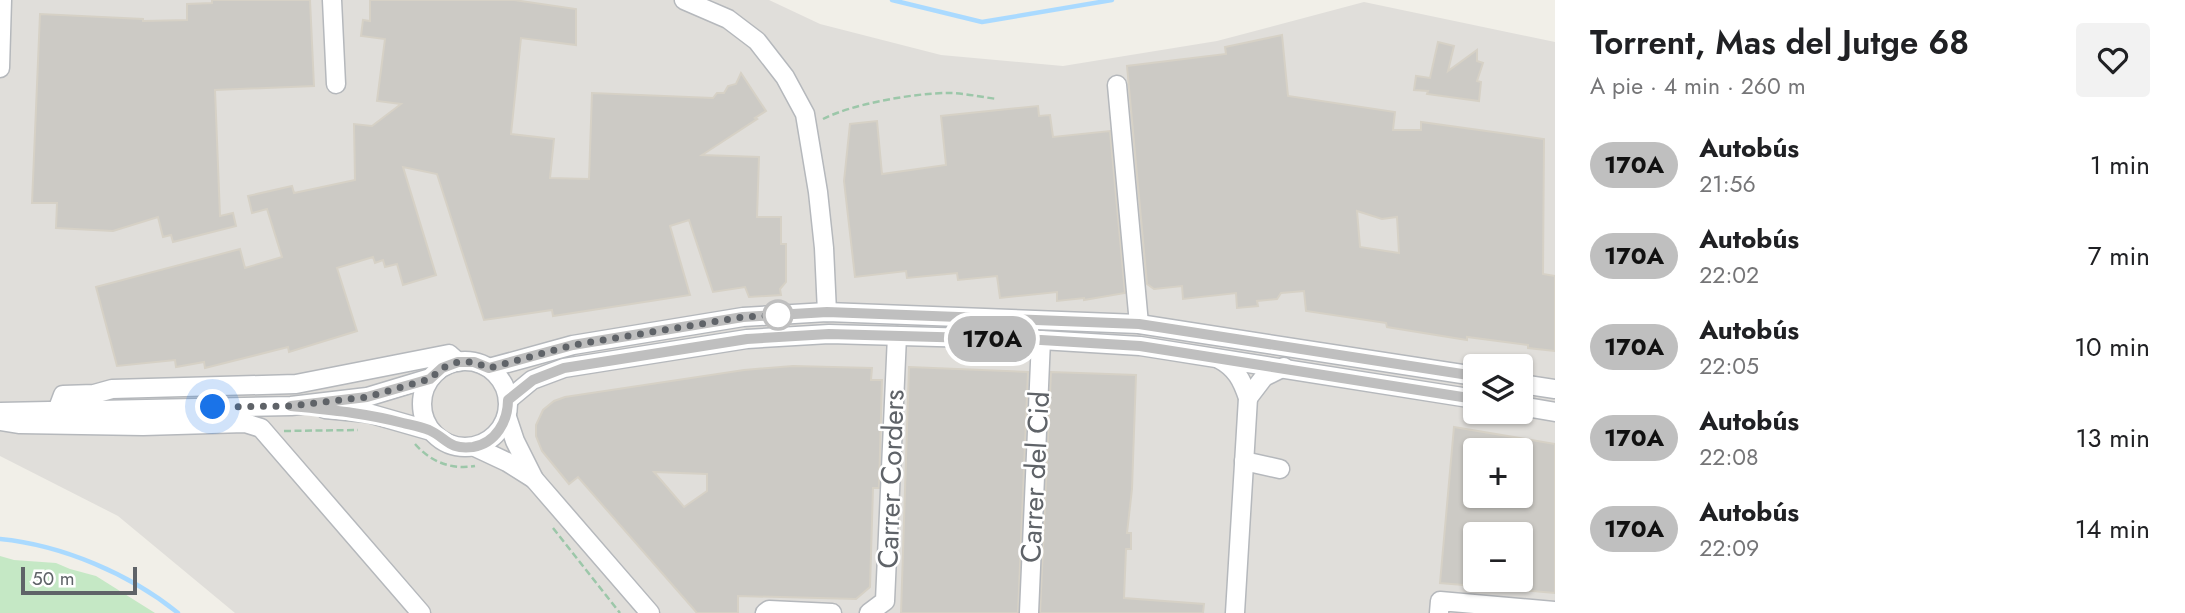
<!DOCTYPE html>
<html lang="es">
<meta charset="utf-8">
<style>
body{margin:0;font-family:Jost,sans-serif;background:#f2f2f2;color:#202124;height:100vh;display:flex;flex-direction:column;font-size:26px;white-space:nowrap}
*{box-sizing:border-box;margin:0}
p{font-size:23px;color:#757577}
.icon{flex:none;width:38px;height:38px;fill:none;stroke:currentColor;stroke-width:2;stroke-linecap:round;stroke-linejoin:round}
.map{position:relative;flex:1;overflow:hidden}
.sheet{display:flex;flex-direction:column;background:#fff;width:630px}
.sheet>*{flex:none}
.badge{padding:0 14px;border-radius:23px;font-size:24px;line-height:46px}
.controls{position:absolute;left:1463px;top:354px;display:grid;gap:14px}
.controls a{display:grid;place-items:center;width:70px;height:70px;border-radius:7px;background:#fff;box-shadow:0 2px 5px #0004;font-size:35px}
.scale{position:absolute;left:21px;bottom:18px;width:116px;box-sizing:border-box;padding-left:7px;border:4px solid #5f6368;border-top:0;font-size:19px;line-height:24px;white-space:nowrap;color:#5f6368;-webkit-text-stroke:5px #fff;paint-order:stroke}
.you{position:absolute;width:35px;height:35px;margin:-18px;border:5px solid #fff;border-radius:50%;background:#1a73e8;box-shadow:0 0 0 10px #1a73e833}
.map>.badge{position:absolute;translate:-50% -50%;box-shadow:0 0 0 4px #fff}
.round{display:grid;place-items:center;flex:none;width:74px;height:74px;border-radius:7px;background:#f2f2f2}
.head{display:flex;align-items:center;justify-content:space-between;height:119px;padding:0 35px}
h1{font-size:33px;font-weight:600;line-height:52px}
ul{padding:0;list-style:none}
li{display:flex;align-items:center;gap:21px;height:91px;padding:0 35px}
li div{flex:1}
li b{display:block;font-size:26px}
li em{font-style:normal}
li .badge{min-width:77px;font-weight:700;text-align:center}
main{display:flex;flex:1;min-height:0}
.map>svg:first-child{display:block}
.industrial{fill:#e0deda;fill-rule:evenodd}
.green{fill:#c5e8c5}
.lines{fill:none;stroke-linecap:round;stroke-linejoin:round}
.stream{stroke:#aadaff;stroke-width:4.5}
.building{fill:#cccac5;stroke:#d6d1c6;stroke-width:2;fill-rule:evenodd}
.minor-casing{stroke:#b5b8bc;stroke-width:21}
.path{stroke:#9cc7a9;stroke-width:2.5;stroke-dasharray:7 3.5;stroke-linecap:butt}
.minor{stroke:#fff;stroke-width:18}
.line-casing{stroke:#fff;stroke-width:16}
.line{stroke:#bfbfbf;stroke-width:10}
.walk{stroke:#5f6368;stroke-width:7;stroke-dasharray:0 12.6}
.stop-dot{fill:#fff;stroke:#bfbfbf;stroke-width:3.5}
.labels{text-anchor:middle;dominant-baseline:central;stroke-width:5;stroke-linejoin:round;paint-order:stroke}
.street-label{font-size:28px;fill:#5f6368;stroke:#fff}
</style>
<main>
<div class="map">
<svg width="1555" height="613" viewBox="0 0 1555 613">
<rect width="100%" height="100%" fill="#f1efe8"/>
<!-- industrial -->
<path class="industrial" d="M 0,0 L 769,0 L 820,24 L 941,55 L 1063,66 L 1217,41 L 1364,2 L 1555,42 L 1555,613 L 235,613 L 118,516 L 0,456 ZM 1475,366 L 1521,366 L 1521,411 L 1475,411 ZM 1475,450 L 1521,450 L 1521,495 L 1475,495 ZM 1475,534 L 1521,534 L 1521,579 L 1475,579 Z"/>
<!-- green -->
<polygon class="green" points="0,556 14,560 56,563 70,569 96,576 155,613 0,613"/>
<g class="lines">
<!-- stream -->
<g class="stream">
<polyline points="892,0 982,22 1112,0"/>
<path d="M 0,539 C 62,545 130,574 178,613"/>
</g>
</g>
<!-- building -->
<g class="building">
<polygon points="212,0 310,0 314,86 215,90 220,216 233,213 236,226 173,242 171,235 163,237 158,217 113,231 56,228 57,203 32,203 40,14 143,19 143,21 187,20 187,4 212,3"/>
<polygon points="370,0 514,0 576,9 576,45 521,38 511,134 554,139 550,178 589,179 592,93 713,98 717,93 724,93 728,86 736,84 741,73 766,111 755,118 757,119 702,155 759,157 757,217 781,217 781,244 786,244 786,282 780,289 781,295 749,297 745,287 713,292 689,220 670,226 690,295 553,316 552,310 484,320 437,174 403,167 436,275 403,285 397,264 385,267 383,260 375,263 373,257 337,268 357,331 289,352 288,347 205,368 204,362 176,367 175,360 117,366 96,287 240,249 245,268 282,257 267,209 252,213 248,196 292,186 294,193 355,180 354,124 372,126 401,104 377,101 385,39 361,36 363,20 370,21"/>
<path d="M 1282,35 L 1288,96 L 1395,112 L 1393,130 L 1421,130 L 1421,122 L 1544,139 L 1543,274 L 1555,276 L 1555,351 L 1528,348 L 1528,345 L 1467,337 L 1467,340 L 1387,327 L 1386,323 L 1306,311 L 1304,291 L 1281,293 L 1277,299 L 1257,301 L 1258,306 L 1237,308 L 1236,293 L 1183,299 L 1182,286 L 1154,289 L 1147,284 L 1127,66 L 1226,54 L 1225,47 ZM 1357,211 L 1382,219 L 1397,217 L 1399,253 L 1360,247 Z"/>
<polygon points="1438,42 1454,46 1448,71 1477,50 1477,61 1483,63 1477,81 1481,82 1479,101 1427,94 1428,91 1414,90 1416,76 1430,78"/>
<polygon points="1038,106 1039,116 1050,115 1053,137 1110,131 1125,293 1084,300 1084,298 1057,301 1057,292 1000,298 997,276 958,280 957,273 907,278 906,271 855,277 844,181 850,124 877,121 882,174 946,165 941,116"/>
<path d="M 793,366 L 872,368 L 871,380 L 882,380 L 879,488 L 873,488 L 870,587 L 856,599 L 738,596 L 738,613 L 697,613 L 578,477 L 569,484 L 542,451 L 536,436 L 536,425 L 543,410 L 554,401 L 565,397 L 744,370 ZM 654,472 L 707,474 L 707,491 L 684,507 Z"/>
<polygon points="909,367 1028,372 1018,613 901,613"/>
<polygon points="1051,372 1136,375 1132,489 1127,533 1131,533 1131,549 1126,549 1124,598 1204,604 1203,613 1040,613"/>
<path d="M 1454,427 L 1555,444 L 1555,593 L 1521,590 L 1521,534 L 1475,534 L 1475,586 L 1440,583 ZM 1475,450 L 1521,450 L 1521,495 L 1475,495 Z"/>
</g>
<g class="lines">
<!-- minor casing -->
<g class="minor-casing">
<g id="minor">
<polyline points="332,0 336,84"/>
<polyline points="684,0 728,19 757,41 785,77 805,114 818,192 824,248 827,312"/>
<polyline points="0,68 2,0"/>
<polyline points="1117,85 1139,324"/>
<path d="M 1219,359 C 1236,368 1242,380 1248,398 L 1235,613"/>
<circle cx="465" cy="404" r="43"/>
<polyline points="489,368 573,345 743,317 827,312 1139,324 1475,376"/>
<polyline points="1521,384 1555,389"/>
<polyline points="1248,398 1264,377 1284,367"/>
<polyline points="508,400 532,380 564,368 747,339 829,334 1041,340 1140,346 1475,399"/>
<polyline points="1521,406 1555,412"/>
<polyline points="325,409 368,413 431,431"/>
<polyline points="57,411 63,395 94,394 112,389 296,384 449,354 458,362"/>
<polyline points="0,412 291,406 367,397 430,378"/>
<polyline points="507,417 515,441 534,479 650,613"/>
<polyline points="0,421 20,424 143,426 245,423 261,428 421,613"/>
<polyline points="475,447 507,462 534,479"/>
<polyline points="1244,461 1280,469"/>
<polyline points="765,613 769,610 832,613"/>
<polyline points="869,613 885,601 897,336"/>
<polyline points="1029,613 1041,340"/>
<polyline points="1439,613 1440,601 1555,611"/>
</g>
</g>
<!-- path -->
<g class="path">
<path d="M 823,119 C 852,104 914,93 948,93 C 964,93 981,97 997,99"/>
<polyline points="284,431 358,430"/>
<path d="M 415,444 C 431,462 451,470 475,466"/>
<polyline points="553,528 620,613"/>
</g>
<!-- minor -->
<use href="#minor" class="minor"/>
</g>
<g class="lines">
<!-- line casing -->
<g class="line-casing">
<path id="line" d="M 1475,376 L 1139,324 L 827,312 L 743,317 L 597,341 L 573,345 L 489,368 L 474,362 L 458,362 L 442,368 L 430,379 L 367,397 L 291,406 C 330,410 366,413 403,423 C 411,425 421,427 429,430 C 447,438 448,450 473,447 C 496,443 508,421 508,400 L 533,380 L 564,368 L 747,339 L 829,334 L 1041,340 L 1140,346 L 1475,399"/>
</g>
<!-- line -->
<use href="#line" class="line"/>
<!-- walk -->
<polyline class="walk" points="213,407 291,406 367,397 430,379 442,368 458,362 474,362 489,368 573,345 743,317 785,315 778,315"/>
</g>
<!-- markers -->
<circle class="stop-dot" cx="778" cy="315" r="14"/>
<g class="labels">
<!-- street labels -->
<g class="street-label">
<text transform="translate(1035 477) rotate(-87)">Carrer del Cid</text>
<text transform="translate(891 479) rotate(-88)">Carrer Corders</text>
</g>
</g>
</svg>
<div class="controls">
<a><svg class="icon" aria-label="layers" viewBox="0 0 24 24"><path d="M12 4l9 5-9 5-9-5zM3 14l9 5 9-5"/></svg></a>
<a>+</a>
<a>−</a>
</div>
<div class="scale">50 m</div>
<div class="you" style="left:213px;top:407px"></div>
<b class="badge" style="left:992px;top:339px;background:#bfbfbf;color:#111">170A</b>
</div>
<section class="sheet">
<div class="head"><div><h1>Torrent, Mas del Jutge 68</h1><p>A pie · 4 min · 260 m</p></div><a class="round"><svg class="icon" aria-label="heart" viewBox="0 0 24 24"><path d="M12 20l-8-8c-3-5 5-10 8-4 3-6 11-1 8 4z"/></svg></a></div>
<ul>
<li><span class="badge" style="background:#bfbfbf;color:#111">170A</span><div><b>Autobús</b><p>21:56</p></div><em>1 min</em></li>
<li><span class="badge" style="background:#bfbfbf;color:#111">170A</span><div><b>Autobús</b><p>22:02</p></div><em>7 min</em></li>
<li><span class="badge" style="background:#bfbfbf;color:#111">170A</span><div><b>Autobús</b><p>22:05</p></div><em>10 min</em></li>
<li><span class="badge" style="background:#bfbfbf;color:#111">170A</span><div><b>Autobús</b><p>22:08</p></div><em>13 min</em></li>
<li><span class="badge" style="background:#bfbfbf;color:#111">170A</span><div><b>Autobús</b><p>22:09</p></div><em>14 min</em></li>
</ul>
</section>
</main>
